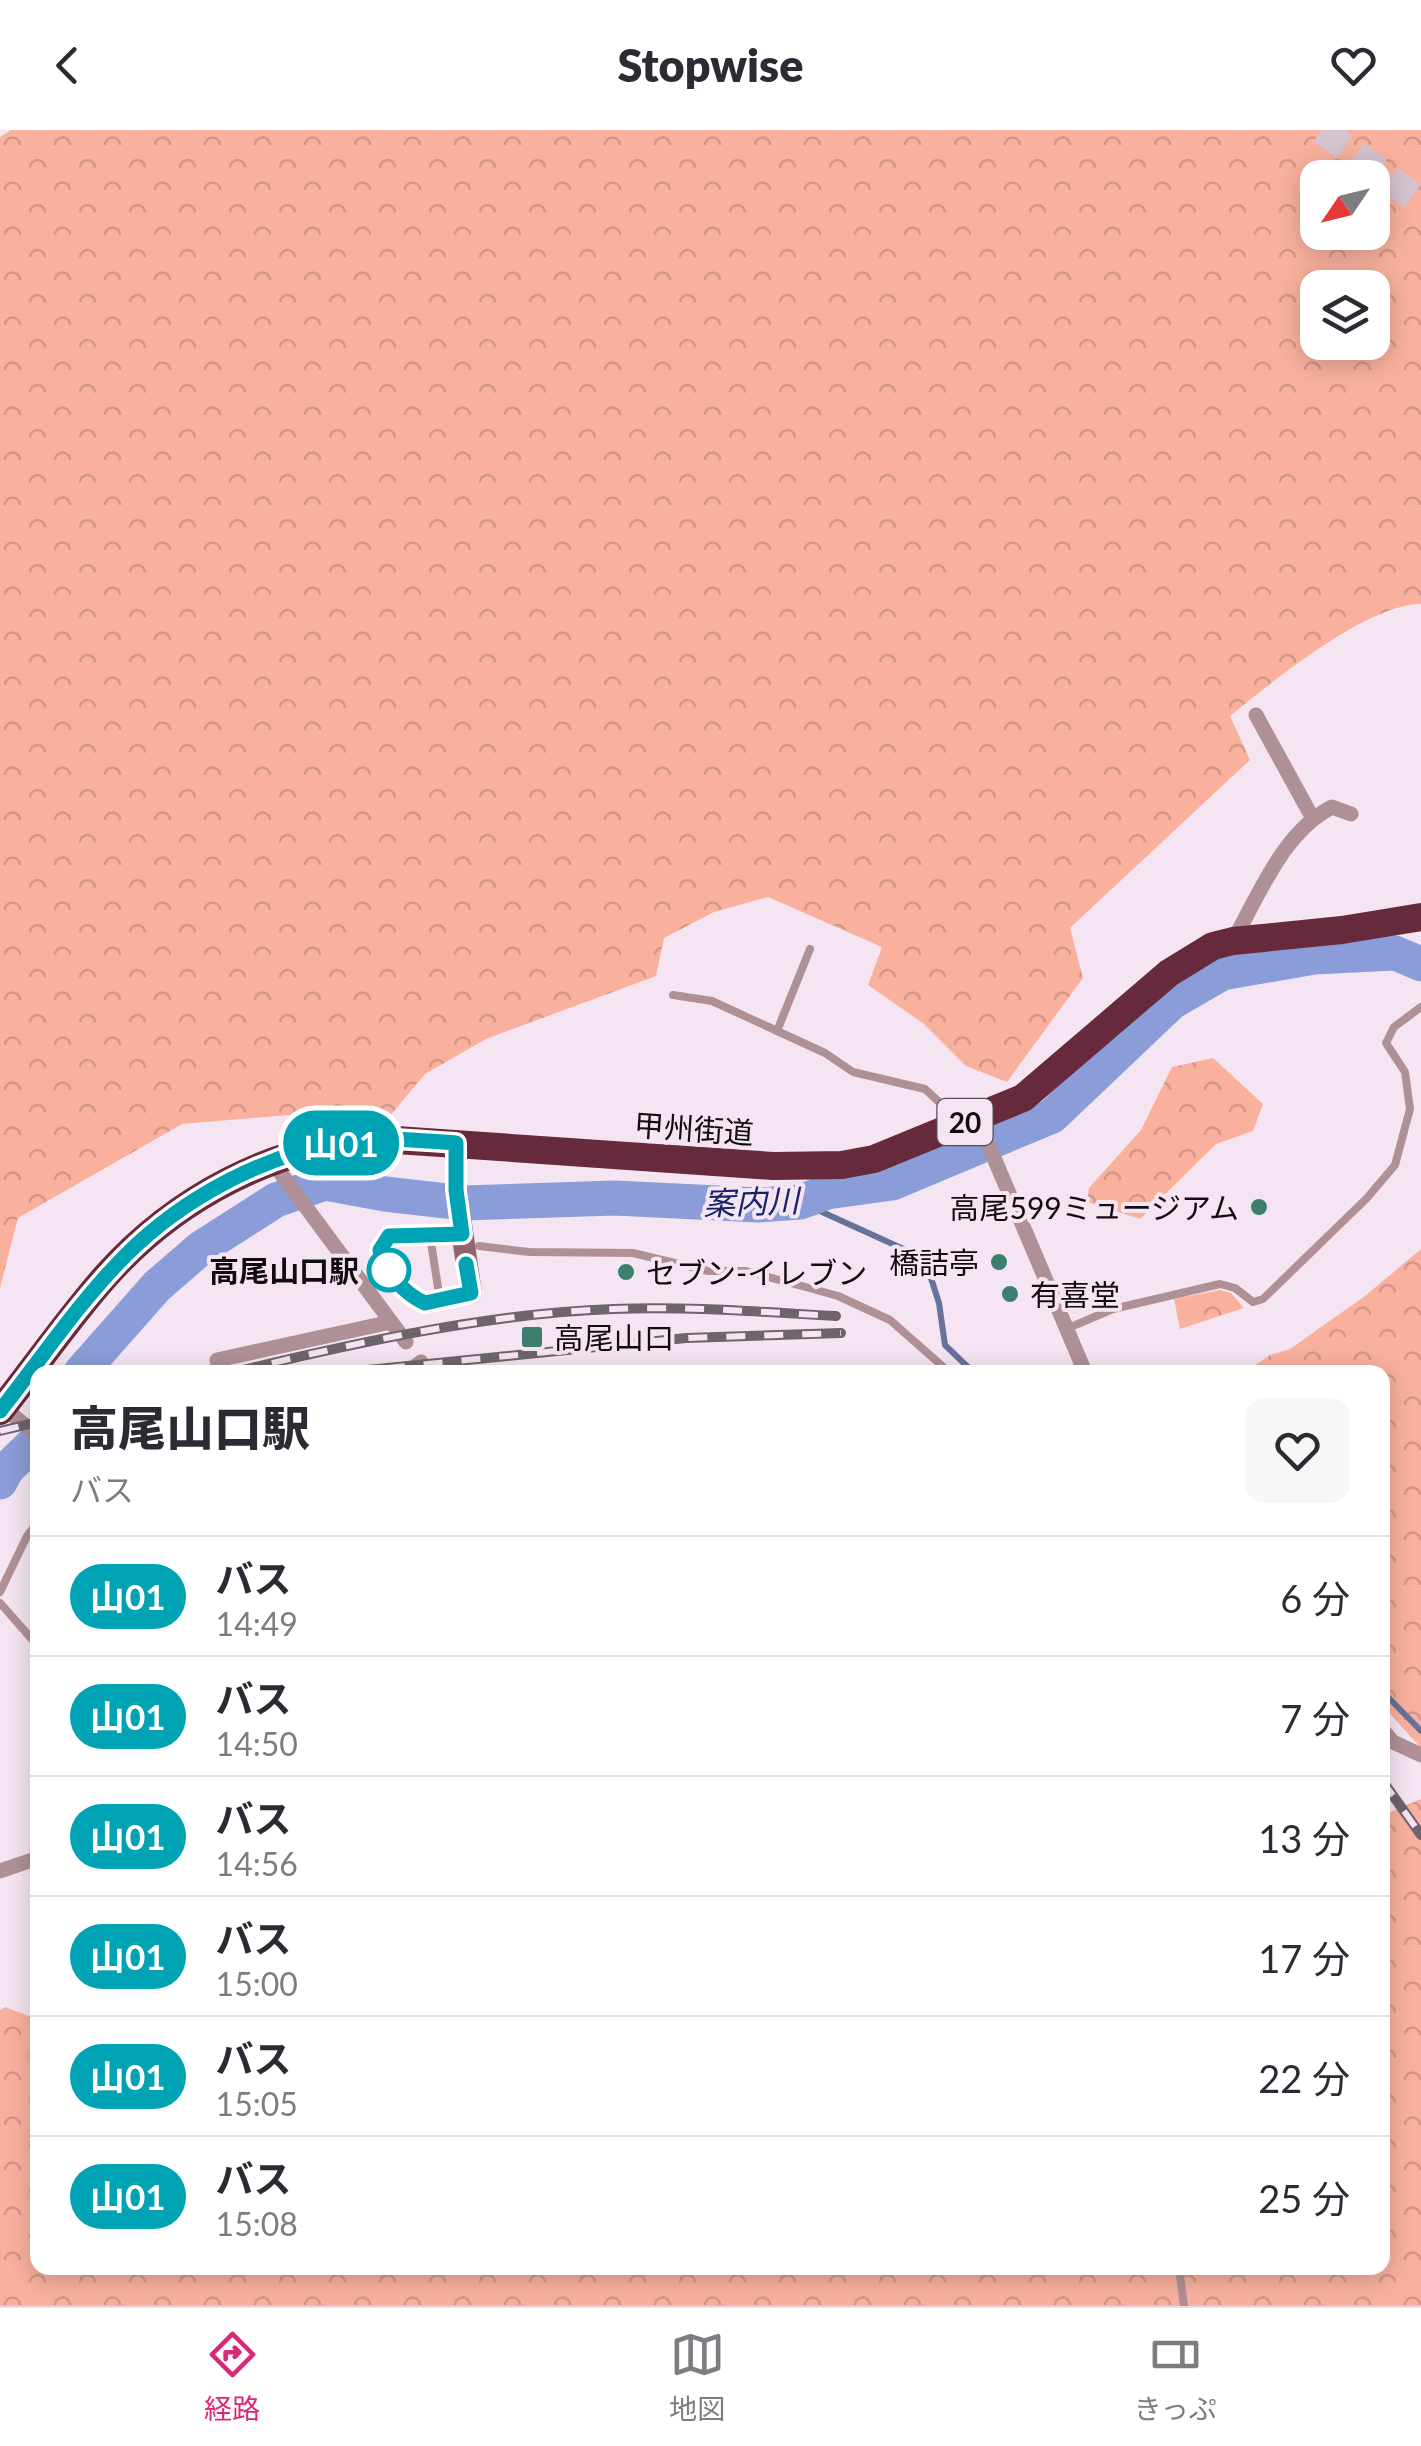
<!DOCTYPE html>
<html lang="ja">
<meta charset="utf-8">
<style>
body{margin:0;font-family:Lato,"Noto Sans JP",sans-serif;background:#f7f7f7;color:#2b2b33;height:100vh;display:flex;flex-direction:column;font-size:38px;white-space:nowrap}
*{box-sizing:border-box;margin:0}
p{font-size:32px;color:#7c7c81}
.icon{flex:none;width:55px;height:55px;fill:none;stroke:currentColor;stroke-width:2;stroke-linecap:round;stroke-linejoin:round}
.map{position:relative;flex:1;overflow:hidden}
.side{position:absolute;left:30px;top:1235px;width:1360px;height:910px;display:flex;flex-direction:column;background:#fff;border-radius:20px;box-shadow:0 5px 25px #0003}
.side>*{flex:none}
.badge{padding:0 20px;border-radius:32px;font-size:35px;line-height:65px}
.needle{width:65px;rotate:235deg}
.fabs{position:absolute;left:1300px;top:30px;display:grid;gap:20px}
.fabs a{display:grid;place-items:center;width:90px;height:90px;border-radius:20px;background:#fff;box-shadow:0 5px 25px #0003;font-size:50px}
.map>.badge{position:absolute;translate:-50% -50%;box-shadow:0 0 0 5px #fff}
.round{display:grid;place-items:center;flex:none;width:105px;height:105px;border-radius:20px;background:#f7f7f7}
.head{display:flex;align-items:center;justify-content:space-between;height:170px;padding:0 40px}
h1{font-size:48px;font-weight:800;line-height:75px}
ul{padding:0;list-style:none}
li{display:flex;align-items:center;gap:30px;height:120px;padding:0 40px;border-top:2px solid #e1e1e2}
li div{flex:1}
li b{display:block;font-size:38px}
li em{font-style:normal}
li .badge{min-width:110px;font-weight:700;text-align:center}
header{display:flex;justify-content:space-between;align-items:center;height:130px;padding:0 40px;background:#fff;font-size:45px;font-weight:800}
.dock{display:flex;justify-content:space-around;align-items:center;height:140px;border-top:2px solid #e1e1e2;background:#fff;font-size:28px;color:#7c7c81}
.dock a{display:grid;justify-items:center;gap:5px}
.dock .current{color:#db2777}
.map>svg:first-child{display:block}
.forest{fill:url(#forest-crowns);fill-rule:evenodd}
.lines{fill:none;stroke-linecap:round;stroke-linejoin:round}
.stream{stroke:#66729c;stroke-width:6}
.river{stroke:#8a9dd8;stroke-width:35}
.highway-tunnel{stroke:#d3c4d0;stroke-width:28;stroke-dasharray:28 14;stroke-linecap:butt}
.lane{stroke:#b09097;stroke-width:8}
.street{stroke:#b09097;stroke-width:15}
.secondary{stroke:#92646f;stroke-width:22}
.highway{stroke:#672a3c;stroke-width:28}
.rail-casing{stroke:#6e656c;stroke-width:10}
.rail{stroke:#f5e5f2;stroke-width:6;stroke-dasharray:19;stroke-linecap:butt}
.line-casing{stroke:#fff;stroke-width:22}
.line{stroke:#00a3b4;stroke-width:15}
.poi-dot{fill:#3d7f6f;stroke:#f5e5f2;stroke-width:4}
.stop-dot{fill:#fff;stroke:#00a3b4;stroke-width:5}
.labels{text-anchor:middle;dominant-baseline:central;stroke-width:8;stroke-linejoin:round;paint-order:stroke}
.shield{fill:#f5e5f2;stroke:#554d54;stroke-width:2.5}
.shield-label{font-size:28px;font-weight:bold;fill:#110c10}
.street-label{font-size:30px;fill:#110c10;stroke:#f5e5f2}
.poi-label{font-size:30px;fill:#110c10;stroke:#f5e5f2;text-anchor:start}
.stop-label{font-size:30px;font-weight:bold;fill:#110c10;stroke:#f5e5f2;text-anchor:end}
.water-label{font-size:32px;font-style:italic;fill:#172367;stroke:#f5e5f2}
</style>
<header><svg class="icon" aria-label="back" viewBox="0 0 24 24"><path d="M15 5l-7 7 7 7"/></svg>Stopwise<svg class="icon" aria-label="heart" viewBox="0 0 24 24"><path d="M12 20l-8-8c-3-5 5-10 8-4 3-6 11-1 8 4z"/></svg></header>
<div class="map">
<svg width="1421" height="2176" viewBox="0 0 1421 2176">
<defs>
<pattern id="forest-crowns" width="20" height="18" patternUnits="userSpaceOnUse" patternTransform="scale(2.5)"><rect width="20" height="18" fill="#f9b19e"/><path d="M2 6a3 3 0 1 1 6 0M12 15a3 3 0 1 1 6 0" fill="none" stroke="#d49787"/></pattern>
</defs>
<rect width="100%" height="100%" fill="#f5e5f2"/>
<!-- forest -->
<g class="forest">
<path d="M 11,0 L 1421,0 L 1421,474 C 1367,474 1273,551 1230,586 L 1250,630 L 1070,798 L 1083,848 L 1007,952 L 966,936 L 924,894 L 868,855 L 882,817 L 768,767 L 714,782 L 664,808 L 656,846 L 486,909 L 425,944 L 389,987 L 305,995 L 289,985 L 182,994 L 18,1088 L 0,1158 L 0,7 ZM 1318,48 L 1372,48 L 1372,102 L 1318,102 ZM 1318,158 L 1372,158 L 1372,212 L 1318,212 Z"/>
<polygon points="1213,928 1263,974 1253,1001 1216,1014 1140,1089 1087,1072 1089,1058 1141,1000 1172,937"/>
<polygon points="1421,1119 1421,1618 1383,1576 1382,1242 1245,1242 1270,1225 1290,1219 1365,1166"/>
<polygon points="1220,1160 1231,1163 1244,1178 1180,1199 1174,1169"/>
<polygon points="1421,1669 1421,2176 0,2176 0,1880 5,1877 37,1889 38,2138 1382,2138 1383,1681 1386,1684"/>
</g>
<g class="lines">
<!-- stream -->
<g class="stream">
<polyline points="800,1072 919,1126 930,1145 939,1173 945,1215 973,1242"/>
<polyline points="1382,1561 1421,1601"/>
</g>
<!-- river -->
<g class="river">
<polyline points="81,1242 157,1156 201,1118 276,1070 325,1053 385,1064 464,1073 615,1068 758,1075 800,1072 827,1062 892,1053 1052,986 1172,872 1222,843 1314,827 1395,823 1421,834"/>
<polyline points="0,1352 7,1339 38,1309"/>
</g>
<!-- highway-tunnel -->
<polyline class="highway-tunnel" points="1322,0 1421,72"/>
<!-- lane -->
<g class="lane">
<polyline points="673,865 712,871 825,923 853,942 925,959 939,972 951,994"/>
<polyline points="777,901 810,819"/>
<path d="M 457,1104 L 389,1106 L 383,1112 C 377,1131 406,1172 427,1173 C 439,1173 455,1167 467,1164"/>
<polyline points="430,1106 440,1170"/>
<polyline points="479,1116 529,1122 633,1123 708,1141 746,1141 802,1156 838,1166 890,1190 949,1242"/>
<polyline points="1066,1199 1113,1179 1220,1154 1235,1158 1253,1172 1263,1169 1367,1068 1395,1035 1410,979 1405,942 1386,913 1394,897 1421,877"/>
<polyline points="0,1462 27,1406 38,1392"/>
<polyline points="0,1473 38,1516"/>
<polyline points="1179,2138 1184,2176"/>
</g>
<!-- street -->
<g class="street">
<polyline points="1256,585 1312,687"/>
<path d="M 1233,811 C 1259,765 1283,702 1332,677 L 1351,684"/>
<polyline points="983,1002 1085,1242"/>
<polyline points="271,1030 406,1212"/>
<polyline points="220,1242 217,1230 391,1192"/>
<polyline points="407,1242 421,1232"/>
<polyline points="3,1277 38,1306"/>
<polyline points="1382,1599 1393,1612 1421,1625"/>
<polyline points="0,1741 38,1728"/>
</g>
<!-- secondary -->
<g class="secondary">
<polyline points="982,1001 983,1002"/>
<polyline points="456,1013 456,1059 471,1163"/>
</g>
<!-- highway -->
<path class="highway" d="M 0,1281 C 35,1237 68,1189 105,1147 C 175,1068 276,1014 382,1009 L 773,1036 L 842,1035 L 874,1029 L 1023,968 L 1169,843 L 1213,816 L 1233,811 L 1342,800 L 1421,787"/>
<!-- rail casing -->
<g class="rail-casing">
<g id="rail">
<path d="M 235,1242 C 353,1213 492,1183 613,1179 C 687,1176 761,1182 836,1186"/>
<polyline points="348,1242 686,1208 841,1203"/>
<polyline points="0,1301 38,1292"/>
<polyline points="1382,1650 1421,1705"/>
</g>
</g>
<!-- rail -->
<use href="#rail" class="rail"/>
</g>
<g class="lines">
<!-- line casing -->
<g class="line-casing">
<path id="line" d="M 0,1281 C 41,1229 79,1172 126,1125 C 184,1067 267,1023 349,1011 C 384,1006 421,1011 456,1013 L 456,1060 L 462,1104 L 389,1106 L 380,1120 C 383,1141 406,1165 425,1173 L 471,1163 L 466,1134"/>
</g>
<!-- line -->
<use href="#line" class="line"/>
</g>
<!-- markers -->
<g class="poi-dot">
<circle cx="1259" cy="1077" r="10"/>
<circle cx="999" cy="1132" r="10"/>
<circle cx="626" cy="1142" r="10"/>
<circle cx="1010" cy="1164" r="10"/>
<rect x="520" y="1195" width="24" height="24" rx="5"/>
</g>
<circle class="stop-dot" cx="389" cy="1140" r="20"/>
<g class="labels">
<!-- shield labels -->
<rect class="shield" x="937.5" y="969" width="55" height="46" rx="8"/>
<g class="shield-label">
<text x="965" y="992">20</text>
</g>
<!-- street labels -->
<g class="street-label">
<text transform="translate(694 998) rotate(4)">甲州街道</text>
</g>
<!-- poi labels -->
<g class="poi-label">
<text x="1239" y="1077" text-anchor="end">高尾599ミュージアム</text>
<text x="979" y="1132" text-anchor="end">橋詰亭</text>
<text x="646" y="1142">セブン-イレブン</text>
<text x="1030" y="1164">有喜堂</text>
<text x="554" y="1207">高尾山口</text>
</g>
<!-- stop labels -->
<g class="stop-label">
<text x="359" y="1140">高尾山口駅</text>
</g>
<!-- water labels -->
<g class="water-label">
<text transform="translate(751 1071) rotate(-2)">案内川</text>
</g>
</g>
</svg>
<div class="fabs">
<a><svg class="needle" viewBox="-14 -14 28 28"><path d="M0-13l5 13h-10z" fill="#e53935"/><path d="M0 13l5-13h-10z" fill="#7c7c81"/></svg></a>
<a><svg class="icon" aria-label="layers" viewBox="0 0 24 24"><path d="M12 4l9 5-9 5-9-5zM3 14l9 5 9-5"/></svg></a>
</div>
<b class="badge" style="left:341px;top:1013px;background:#00a3b4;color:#fff">山01</b>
<section class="side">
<div class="head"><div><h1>高尾山口駅</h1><p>バス</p></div><a class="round"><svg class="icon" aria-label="heart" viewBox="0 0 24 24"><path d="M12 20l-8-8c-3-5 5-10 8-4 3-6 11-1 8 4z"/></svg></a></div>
<ul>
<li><span class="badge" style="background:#00a3b4;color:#fff">山01</span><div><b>バス</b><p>14:49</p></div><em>6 分</em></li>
<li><span class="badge" style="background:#00a3b4;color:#fff">山01</span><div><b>バス</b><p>14:50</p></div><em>7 分</em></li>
<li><span class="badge" style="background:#00a3b4;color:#fff">山01</span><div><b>バス</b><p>14:56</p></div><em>13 分</em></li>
<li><span class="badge" style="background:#00a3b4;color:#fff">山01</span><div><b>バス</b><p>15:00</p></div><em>17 分</em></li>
<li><span class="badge" style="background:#00a3b4;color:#fff">山01</span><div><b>バス</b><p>15:05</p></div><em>22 分</em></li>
<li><span class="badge" style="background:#00a3b4;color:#fff">山01</span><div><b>バス</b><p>15:08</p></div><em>25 分</em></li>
</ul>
</section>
</div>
<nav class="dock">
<a class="current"><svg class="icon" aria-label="directions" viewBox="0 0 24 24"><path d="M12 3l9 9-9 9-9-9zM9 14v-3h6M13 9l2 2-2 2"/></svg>経路</a>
<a><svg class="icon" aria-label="map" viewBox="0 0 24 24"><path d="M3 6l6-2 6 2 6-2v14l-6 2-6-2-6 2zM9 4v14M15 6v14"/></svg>地図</a>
<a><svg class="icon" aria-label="tickets" viewBox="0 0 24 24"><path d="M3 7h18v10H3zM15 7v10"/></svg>きっぷ</a>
</nav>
